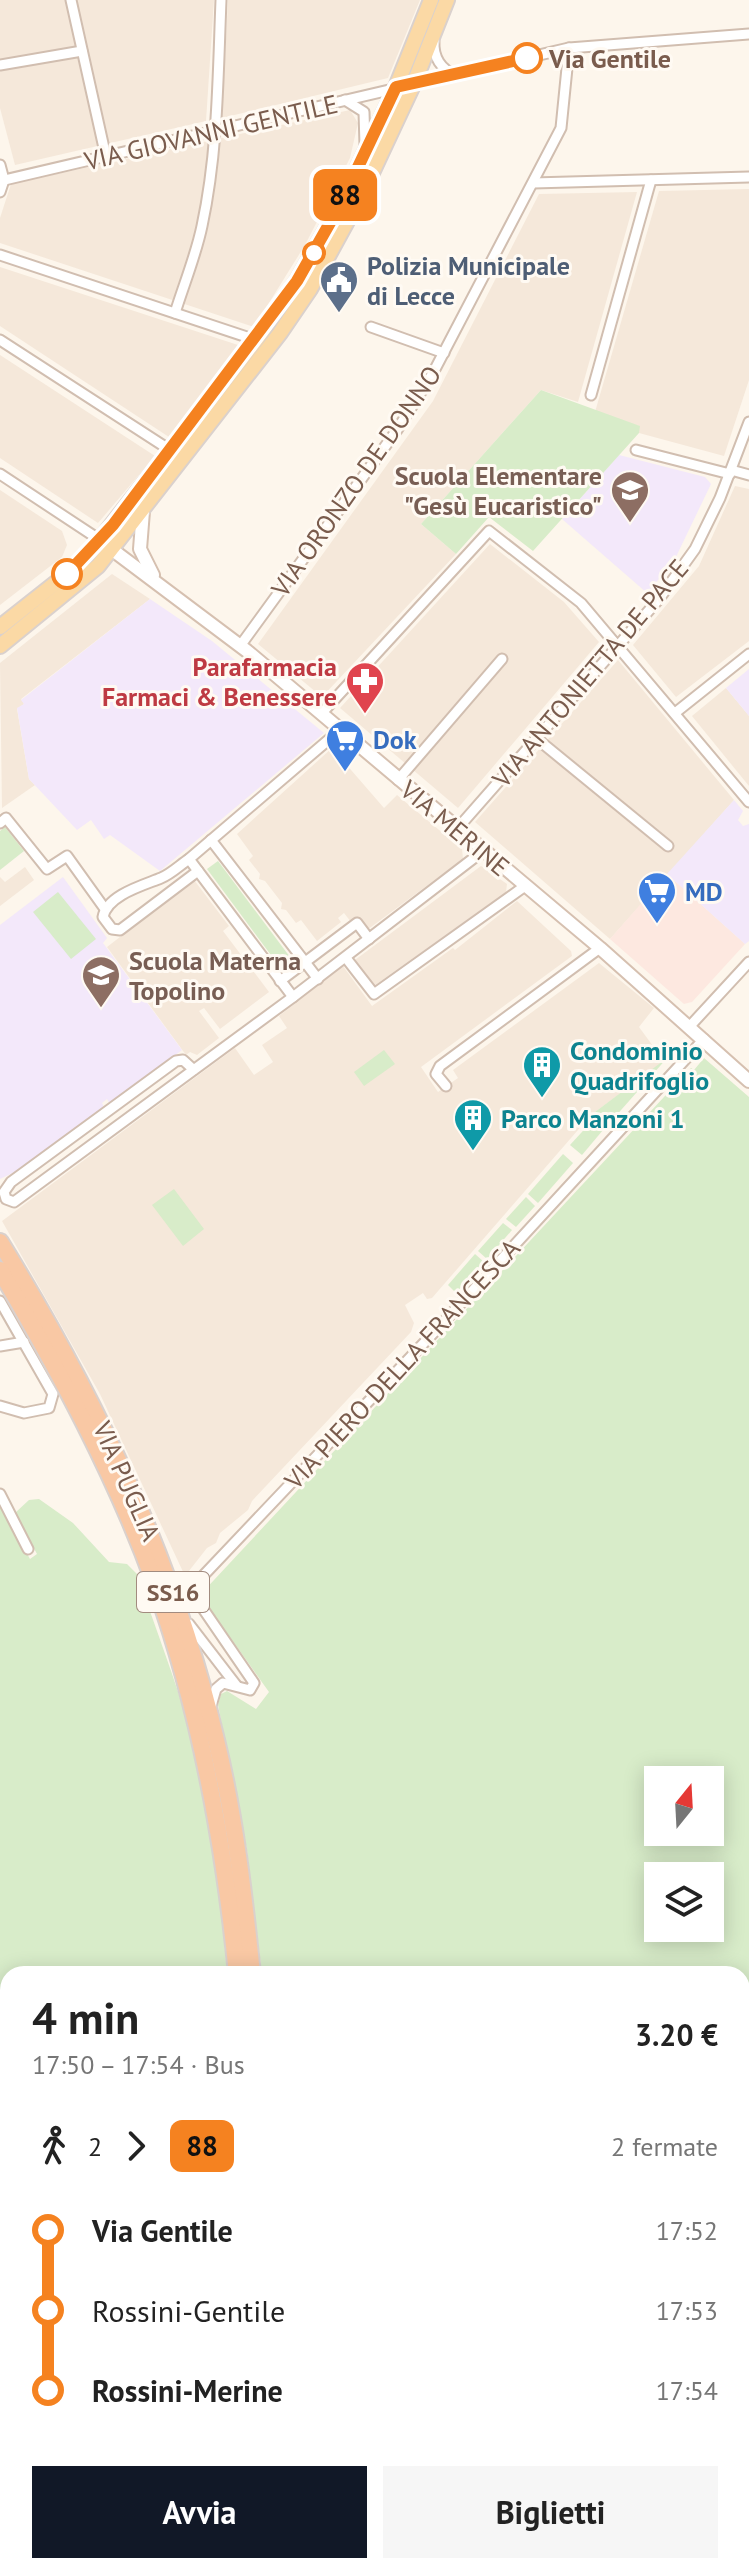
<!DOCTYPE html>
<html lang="it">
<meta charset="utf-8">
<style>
body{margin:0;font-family:"PT Sans",sans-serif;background:#f6f6f6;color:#222;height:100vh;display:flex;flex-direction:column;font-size:30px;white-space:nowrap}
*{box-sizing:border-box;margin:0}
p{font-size:26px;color:#767676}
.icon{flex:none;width:44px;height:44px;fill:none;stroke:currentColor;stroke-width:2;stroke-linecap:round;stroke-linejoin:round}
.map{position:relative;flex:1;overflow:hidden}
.sheet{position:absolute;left:0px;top:1966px;width:750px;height:608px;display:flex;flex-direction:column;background:#fff;border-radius:24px 24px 0 0;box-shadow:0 4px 20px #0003}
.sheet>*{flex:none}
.badge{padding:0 16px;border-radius:12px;font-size:28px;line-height:52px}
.needle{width:52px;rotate:18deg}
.tools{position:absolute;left:644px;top:1766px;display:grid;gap:16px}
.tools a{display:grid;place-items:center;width:80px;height:80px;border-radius:0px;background:#fff;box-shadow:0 4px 20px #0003;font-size:40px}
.map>.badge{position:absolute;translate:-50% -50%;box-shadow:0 0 0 4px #fff}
.legs{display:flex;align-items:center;gap:12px;height:88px;padding:0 32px;font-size:26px}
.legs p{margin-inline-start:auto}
.headline{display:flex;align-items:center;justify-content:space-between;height:136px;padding:0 32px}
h1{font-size:44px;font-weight:800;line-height:60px}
.action{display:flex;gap:16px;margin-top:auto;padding:16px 32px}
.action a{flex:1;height:92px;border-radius:0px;background:#111827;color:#fff;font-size:32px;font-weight:800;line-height:92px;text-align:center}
.action a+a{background:#f6f6f6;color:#222}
ul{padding:0 32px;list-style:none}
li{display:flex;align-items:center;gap:28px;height:80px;font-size:30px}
li i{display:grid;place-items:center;width:12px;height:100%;margin:0 10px;background:currentColor}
li i::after{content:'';width:20px;height:20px;margin:-10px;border:6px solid;border-radius:50%;background:#fff}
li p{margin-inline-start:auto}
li:first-child i{background:linear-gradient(#0000 50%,currentColor 0)}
li:last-child i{background:linear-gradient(currentColor 50%,#0000 0)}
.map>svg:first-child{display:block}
.residential{fill:#f5e8da}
.commercial{fill:#fde8e0}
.education{fill:#f3e8fa}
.green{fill:#d8ecc9;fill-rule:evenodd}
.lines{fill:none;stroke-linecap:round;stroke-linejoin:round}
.minor-casing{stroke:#d1beb0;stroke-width:13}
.tertiary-casing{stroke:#d1beb0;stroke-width:15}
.secondary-casing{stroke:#d6c0b0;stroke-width:16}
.primary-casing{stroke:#dad1cd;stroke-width:18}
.trunk-casing{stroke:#dad1cd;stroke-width:20}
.minor{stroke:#fff;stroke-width:9}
.tertiary{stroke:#fff;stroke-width:11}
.secondary{stroke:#fff;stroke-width:12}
.primary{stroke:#fbd9a5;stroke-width:14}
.trunk{stroke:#f9c8a4;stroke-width:16}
.tertiary-bridge-casing{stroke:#d1beb0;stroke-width:15;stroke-linecap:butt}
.tertiary-bridge{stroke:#fff;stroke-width:11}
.line-1-casing{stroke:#fff;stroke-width:18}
.line-1{stroke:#f58220;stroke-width:12}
.stop-1-dot{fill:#fff;stroke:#f58220;stroke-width:4}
.labels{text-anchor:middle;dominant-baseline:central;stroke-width:6;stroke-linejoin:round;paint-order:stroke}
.shield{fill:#fffaf3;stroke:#a28b7f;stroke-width:2}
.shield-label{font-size:24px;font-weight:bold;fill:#7a5c4d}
.stop-label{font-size:26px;font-weight:bold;fill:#7a5c4d;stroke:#fffaf3;text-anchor:start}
.street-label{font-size:26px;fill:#7a5c4d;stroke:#fffaf3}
.service-label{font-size:26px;font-weight:bold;fill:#4e5e75;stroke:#fffaf3;text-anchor:start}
.education-label{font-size:26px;font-weight:bold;fill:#785e54;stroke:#fffaf3;text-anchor:end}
.health-label{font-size:26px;font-weight:bold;fill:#be3a42;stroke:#fffaf3;text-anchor:end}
.shop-label{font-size:26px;font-weight:bold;fill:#366cbe;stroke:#fffaf3;text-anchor:start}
.culture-label{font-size:26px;font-weight:bold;fill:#0d838f;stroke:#fffaf3;text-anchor:start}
</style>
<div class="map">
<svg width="749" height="2574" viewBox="0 0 749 2574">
<rect width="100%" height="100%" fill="#fdf6ec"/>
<!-- residential -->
<g class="residential">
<polygon points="0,0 214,0 206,121 15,165 0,108"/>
<polygon points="228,0 420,0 388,78 222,118"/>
<polygon points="350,110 358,123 350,158 305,245 254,327 0,243 0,218 11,184"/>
<polygon points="749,189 749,380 724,456 639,433 639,426 595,412 659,191"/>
<polygon points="637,192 578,402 541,390 421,524 456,554 322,697 258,644 433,401 539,194"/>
<polygon points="0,267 238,345 169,437 0,326"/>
<polygon points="0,355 155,456 98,523 0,458"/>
<polygon points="735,486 749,489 749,641 676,697 633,645 699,566"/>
<polygon points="0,490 62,531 67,545 62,557 0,605"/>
<polygon points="490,544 564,602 599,642 458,808 340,708"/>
<polygon points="112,574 150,599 21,699 24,704 17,709 29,779 35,785 2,808 0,663"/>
<polygon points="618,660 734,800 610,939 475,822"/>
<polygon points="726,688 749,716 749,786 692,716"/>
<polygon points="332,748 384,808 397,795 462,849 463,859 367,930 358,917 351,922 344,913 338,918 341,922 317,941 301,920 296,923 286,910 281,909 282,903 265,881 259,879 260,874 249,860 253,856 237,834"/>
<polygon points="481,866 507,884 506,892 374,986 355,960"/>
<polygon points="25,867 34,880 0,906 0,877 5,882"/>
<polygon points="194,880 229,926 223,931 269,992 220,1029 204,1008 199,1011 219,1038 197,1055 190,1052 186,1055 107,947"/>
<polygon points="517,901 571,951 572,956 421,1067 438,1092 458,1078 453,1070 599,963 654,1008 639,1027 664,1061 591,1115 432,1298 427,1299 423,1293 405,1305 414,1323 411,1332 252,1501 248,1510 220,1533 216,1543 207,1548 185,1576 100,1394 2,1221 235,1048 254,1075 273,1062 262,1045 287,1028 279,1016 343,966 372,1006 453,948 455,950"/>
</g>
<!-- commercial -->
<polygon class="commercial" points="667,874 745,944 692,1002 684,1004 610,939"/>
<!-- education -->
<g class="education">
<polygon points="619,455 705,477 711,484 674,561 647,593 562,519"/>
<polygon points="150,599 212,641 324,733 160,871 110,835 104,839 91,820 77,830 29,779 17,708 24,704 21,700"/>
<polygon points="749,669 749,716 726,688"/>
<polygon points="734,800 743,811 738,820 743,826 749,824 749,941 745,944 667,874"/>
<polygon points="63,877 107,938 103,943 182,1050 110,1104 107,1099 102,1103 104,1107 19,1170 0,1179 0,925"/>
</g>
<!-- green -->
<g class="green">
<polygon points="541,390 640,426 639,433 533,551 489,517 456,554 421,524"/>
<polygon points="5,827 24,851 0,870 0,831"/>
<polygon points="218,861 293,961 282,970 207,869"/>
<polygon points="58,892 96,939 71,959 33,912"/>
<polygon points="384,1050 395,1064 364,1086 354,1072"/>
<polygon points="668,1057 606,1127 591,1115 663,1061"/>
<path d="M 704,1058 L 749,1097 L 749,2375 L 742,2365 L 742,1974 L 262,1974 L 247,1850 L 218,1705 L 221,1694 L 227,1691 L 256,1709 L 269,1692 L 200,1595 L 691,1068 L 694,1070 ZM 658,1780 L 710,1780 L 710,1832 L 658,1832 ZM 658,1876 L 710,1876 L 710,1928 L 658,1928 Z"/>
<polygon points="592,1121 603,1130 582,1155 570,1145"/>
<polygon points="563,1154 573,1163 538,1203 528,1194"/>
<polygon points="174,1189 204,1229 183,1246 152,1205"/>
<polygon points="526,1197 535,1206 516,1227 506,1219"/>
<polygon points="503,1223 512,1230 487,1259 478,1251"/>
<polygon points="475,1254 484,1262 456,1293 448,1285"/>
<path d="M 39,1499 L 73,1523 L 109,1562 L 127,1564 L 137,1574 C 152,1618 169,1663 183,1707 C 209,1792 220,1886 227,1974 L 8,1974 L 8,2112 L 0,2113 L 0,1505 L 30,1559 L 37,1554 L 15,1513 L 29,1500 Z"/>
<polygon points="8,2414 8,2476 0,2470 0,2415"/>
<polygon points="0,2488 8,2494 8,2566 93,2566 99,2574 0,2574"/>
<polygon points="109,2566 147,2566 152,2572 114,2574"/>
</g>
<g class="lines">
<!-- minor casing -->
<g class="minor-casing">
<g id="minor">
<polyline points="71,0 106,157"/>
<path d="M 434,41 C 433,57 441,70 456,75"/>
<polyline points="0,65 82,51"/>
<polyline points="345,100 364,112 365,145"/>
<polyline points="0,165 4,180 0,192"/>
<polyline points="0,181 569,48 749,34"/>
<polyline points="533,183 749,177"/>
<polyline points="0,255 256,340"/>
<path d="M 175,313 C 184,284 196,255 202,226 C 218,152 218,75 221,0"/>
<polyline points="371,327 444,353"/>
<polyline points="0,340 170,450"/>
<polyline points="591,395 651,180"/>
<polyline points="636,450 730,474"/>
<polyline points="731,470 749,475"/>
<polyline points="0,474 100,540"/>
<polyline points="240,646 397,430 433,373 561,128 569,48"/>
<polyline points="675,713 749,654"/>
<polyline points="321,714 489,531 581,603 749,802"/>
<polyline points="536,738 668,846"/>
<polyline points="398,780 502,659"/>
<polyline points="0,823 6,818 47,869 67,856 105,909"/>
<polyline points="457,829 659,599 695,549 720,498 749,422"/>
<polyline points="211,840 318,979"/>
<polyline points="189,859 293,997"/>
<path d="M 198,871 L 120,930 L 112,929 L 103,917 C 107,895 144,885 161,878 C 171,874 180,865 189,859 L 340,730"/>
<polyline points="346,958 374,994 525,886"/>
<polyline points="280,981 357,923 369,939"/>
<polyline points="690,1026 749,962"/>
<polyline points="194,1070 183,1060 176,1061 11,1182 4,1192 6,1199 14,1202 293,997 483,851"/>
<polyline points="446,1086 436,1074 440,1066 600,948"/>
<polyline points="0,1301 53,1394 49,1408 24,1413 0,1406"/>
<polyline points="0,1346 24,1342"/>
<polyline points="0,1494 28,1549"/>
<polyline points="189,1624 236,1685"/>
<polyline points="211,1706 216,1689 223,1683 250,1690 254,1683 195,1597 194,1589 201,1578 440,1326 704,1039"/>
<polyline points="742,2545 749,2542"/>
<polyline points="604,2566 610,2574"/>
<polyline points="734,2566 735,2574"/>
<polyline points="505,2574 511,2566"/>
<polyline points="693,2574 704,2566"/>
</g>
</g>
<!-- tertiary casing -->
<g class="tertiary-casing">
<g id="tertiary">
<polyline points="0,2383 8,2391"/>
<polyline points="0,2410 8,2409"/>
<polyline points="0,2481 8,2488"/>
<polyline points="104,2566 109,2574"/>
<polyline points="220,2566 221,2574"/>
</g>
</g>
<!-- secondary casing -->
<g class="secondary-casing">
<g id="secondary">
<polyline points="143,511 140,549 153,575"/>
<polyline points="106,545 247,651 600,948 749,1081"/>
</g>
</g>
<!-- primary casing -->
<g class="primary-casing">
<g id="primary">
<polyline points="0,627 67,574 100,540 256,340 297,281 340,205 396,87 431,0"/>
<polyline points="0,646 98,566 280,333 310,289 363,192 414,83 447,0"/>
</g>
</g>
<!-- trunk casing -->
<g class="trunk-casing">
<g id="trunk">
<path d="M 0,1242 C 96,1398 174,1562 216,1740 C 235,1817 244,1896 252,1974"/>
<path d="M 0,1270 C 59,1371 115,1474 155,1584 C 200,1710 224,1842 237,1974"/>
<polyline points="169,2574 171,2566"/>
<polyline points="181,2574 184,2566"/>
</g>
</g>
<!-- minor -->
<use href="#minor" class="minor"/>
<!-- tertiary -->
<use href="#tertiary" class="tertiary"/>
<!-- secondary -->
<use href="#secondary" class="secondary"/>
<!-- primary -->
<use href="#primary" class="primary"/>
<!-- trunk -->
<use href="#trunk" class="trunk"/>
<!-- tertiary-bridge casing -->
<g class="tertiary-bridge-casing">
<polyline id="tertiary-bridge" points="155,2566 162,2574"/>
</g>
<!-- tertiary-bridge -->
<use href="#tertiary-bridge" class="tertiary-bridge"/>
</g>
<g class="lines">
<!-- line-1 casing -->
<g class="line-1-casing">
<polyline id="line-1" points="67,574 113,525 297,281 340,205 396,87 527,58"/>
</g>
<!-- line-1 -->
<use href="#line-1" class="line-1"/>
</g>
<!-- icons -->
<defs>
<g id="civic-pin" transform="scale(2)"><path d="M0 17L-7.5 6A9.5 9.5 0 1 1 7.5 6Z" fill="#5c6f8a" stroke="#fffaf3"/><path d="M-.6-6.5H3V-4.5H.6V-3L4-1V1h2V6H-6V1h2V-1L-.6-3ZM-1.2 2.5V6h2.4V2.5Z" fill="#fff"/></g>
<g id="school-pin" transform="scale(2)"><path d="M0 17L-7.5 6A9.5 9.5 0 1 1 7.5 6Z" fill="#8d6e63" stroke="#fffaf3"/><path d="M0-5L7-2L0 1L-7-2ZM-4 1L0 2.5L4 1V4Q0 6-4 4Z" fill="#fff"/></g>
<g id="pharmacy-pin" transform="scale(2)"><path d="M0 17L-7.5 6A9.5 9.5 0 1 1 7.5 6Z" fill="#e0444e" stroke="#fffaf3"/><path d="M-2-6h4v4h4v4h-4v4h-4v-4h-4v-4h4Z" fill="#fff"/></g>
<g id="supermarket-pin" transform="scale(2)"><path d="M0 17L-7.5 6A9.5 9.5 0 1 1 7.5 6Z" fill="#3f7fe0" stroke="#fffaf3"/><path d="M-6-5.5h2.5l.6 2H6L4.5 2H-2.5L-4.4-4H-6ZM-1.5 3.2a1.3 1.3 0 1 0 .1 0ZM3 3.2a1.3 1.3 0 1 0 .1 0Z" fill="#fff"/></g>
<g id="building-pin" transform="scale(2)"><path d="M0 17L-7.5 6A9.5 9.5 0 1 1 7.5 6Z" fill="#0f9aa8" stroke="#fffaf3"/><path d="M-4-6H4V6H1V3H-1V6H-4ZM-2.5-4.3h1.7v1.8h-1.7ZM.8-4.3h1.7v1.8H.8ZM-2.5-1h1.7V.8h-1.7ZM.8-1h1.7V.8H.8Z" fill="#fff"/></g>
</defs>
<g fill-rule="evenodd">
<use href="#civic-pin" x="339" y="280"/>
<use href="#school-pin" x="630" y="490"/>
<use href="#pharmacy-pin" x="365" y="681"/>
<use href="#supermarket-pin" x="345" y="739"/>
<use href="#supermarket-pin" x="657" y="891"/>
<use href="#school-pin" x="101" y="975"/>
<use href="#building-pin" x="542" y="1065"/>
<use href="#building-pin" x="473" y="1118"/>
</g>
<!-- markers -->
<g class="stop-1-dot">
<circle cx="527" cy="58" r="14"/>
<circle cx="314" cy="253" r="10"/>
<circle cx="67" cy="574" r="14"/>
</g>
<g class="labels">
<!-- shield labels -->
<rect class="shield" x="137" y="1572" width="72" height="40" rx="6"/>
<g class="shield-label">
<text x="173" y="1592">SS16</text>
</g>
<!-- stop labels -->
<g class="stop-label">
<text x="549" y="58">Via Gentile</text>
</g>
<!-- street labels -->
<g class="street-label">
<text transform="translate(211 132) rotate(-13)">VIA GIOVANNI GENTILE</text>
<text transform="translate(356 481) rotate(-55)">VIA ORONZO DE DONNO</text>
<text transform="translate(590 673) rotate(-50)">VIA ANTONIETTA DE PACE</text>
<text transform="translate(455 828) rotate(40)">VIA MERINE</text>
<text transform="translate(402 1364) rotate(-47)">VIA PIERO DELLA FRANCESCA</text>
<text transform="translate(127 1481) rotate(66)">VIA PUGLIA</text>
</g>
<!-- service labels -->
<g class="service-label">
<text x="367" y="265">Polizia Municipale<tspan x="367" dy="30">di Lecce</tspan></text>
</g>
<!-- education labels -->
<g class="education-label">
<text x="602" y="475">Scuola Elementare<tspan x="602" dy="30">"Gesù Eucaristico"</tspan></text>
<text x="129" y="960" text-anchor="start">Scuola Materna<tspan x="129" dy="30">Topolino</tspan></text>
</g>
<!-- health labels -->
<g class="health-label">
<text x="337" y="666">Parafarmacia<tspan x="337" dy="30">Farmaci &amp; Benessere</tspan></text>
</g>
<!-- shop labels -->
<g class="shop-label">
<text x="373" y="739">Dok</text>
<text x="685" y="891">MD</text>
</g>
<!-- culture labels -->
<g class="culture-label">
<text x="570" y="1050">Condominio<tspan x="570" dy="30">Quadrifoglio</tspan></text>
<text x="501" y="1118">Parco Manzoni 1</text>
</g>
</g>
</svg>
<div class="tools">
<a><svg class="needle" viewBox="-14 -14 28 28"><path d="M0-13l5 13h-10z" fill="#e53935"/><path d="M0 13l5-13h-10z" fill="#767676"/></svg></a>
<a><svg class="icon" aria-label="layers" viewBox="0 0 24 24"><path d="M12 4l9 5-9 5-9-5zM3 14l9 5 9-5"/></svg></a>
</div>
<b class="badge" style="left:345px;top:195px;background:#f58220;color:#111">88</b>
<section class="sheet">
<div class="headline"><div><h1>4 min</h1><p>17:50 – 17:54 · Bus</p></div><b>3.20 €</b></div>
<div class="legs"><svg class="icon" aria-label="walk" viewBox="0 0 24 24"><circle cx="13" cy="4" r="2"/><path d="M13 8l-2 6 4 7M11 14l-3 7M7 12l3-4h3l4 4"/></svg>2<svg class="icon" aria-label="forward" viewBox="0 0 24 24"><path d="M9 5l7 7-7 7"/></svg><b class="badge" style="background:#f58220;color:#111">88</b><p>2 fermate</p></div>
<ul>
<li><i style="color:#f58220"></i><b>Via Gentile</b><p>17:52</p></li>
<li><i style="color:#f58220"></i><span>Rossini-Gentile</span><p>17:53</p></li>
<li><i style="color:#f58220"></i><b>Rossini-Merine</b><p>17:54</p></li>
</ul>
<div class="action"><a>Avvia</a><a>Biglietti</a></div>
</section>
</div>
